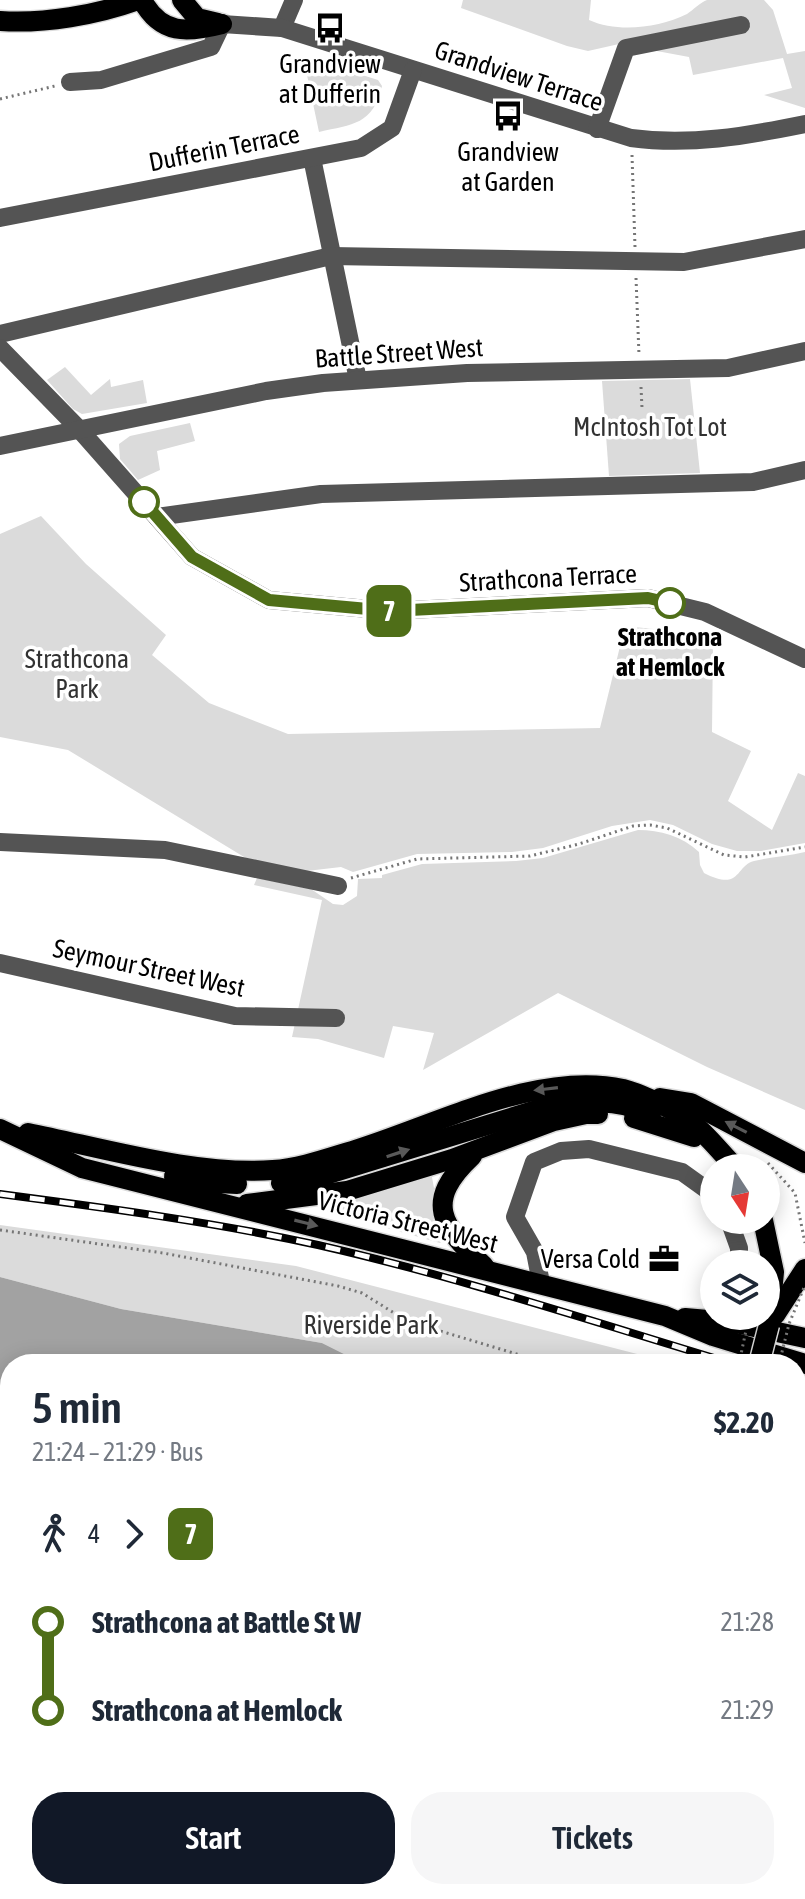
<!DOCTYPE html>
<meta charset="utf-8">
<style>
body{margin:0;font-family:"Asap Condensed",sans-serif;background:#f6f6f7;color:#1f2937;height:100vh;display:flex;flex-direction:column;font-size:30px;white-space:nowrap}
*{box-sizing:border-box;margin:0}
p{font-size:26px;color:#747a83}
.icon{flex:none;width:44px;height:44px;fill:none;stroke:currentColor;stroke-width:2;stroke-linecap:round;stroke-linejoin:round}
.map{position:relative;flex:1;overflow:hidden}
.drawer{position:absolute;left:0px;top:1354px;width:806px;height:546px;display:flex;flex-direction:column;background:#fff;border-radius:32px 32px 0 0;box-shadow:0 4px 20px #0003}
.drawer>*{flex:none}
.badge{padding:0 16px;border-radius:12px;font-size:28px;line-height:52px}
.needle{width:52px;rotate:168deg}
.buttons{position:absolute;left:700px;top:1154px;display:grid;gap:16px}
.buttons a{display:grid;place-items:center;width:80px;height:80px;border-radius:50%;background:#fff;box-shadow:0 4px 20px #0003;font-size:40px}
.map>.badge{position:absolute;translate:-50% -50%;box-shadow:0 0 0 4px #fff}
.legs{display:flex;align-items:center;gap:12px;height:88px;padding:0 32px;font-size:26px}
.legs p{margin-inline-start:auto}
.overview{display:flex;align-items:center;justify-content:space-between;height:136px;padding:0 32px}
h1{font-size:44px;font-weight:600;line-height:60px}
.action{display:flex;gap:16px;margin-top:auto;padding:16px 32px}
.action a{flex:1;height:92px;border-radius:32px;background:#111827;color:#fff;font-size:32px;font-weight:600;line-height:92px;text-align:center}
.action a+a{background:#f6f6f7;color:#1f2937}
ul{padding:0 32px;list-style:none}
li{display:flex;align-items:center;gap:28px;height:88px;font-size:30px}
li i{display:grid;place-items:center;width:12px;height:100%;margin:0 10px;background:currentColor}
li i::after{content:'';width:20px;height:20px;margin:-10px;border:6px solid;border-radius:50%;background:#fff}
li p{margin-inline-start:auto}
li:first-child i{background:linear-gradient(#0000 50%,currentColor 0)}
li:last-child i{background:linear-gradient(currentColor 50%,#0000 0)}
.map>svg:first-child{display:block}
.green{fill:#dbdbdb}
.water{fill:#a2a2a2}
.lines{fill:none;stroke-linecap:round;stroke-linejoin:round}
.major-casing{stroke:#dbdbdb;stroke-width:23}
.path{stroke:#767676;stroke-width:3;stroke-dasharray:2 4;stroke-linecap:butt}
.minor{stroke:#545454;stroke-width:18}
.major{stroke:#000;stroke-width:20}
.rail-casing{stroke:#000;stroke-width:8}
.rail{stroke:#fff;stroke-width:5;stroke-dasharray:15;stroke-linecap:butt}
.major-bridge-casing{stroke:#dbdbdb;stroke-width:23;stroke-linecap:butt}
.path-bridge{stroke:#767676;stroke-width:3;stroke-dasharray:2 4;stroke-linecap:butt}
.major-bridge{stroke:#000;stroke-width:20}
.oneway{fill:#595959}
.line-1-casing{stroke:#fff;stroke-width:18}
.line-1{stroke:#4f6e18;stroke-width:12}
.stop-1-dot{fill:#fff;stroke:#4f6e18;stroke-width:4}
.labels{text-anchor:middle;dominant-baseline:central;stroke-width:7;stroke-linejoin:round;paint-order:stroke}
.poi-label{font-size:26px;fill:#000;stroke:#fff}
.street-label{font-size:26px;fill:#000;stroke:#fff}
.park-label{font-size:26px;fill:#323232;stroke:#fff}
.stop-label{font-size:26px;font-weight:bold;fill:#000;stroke:#fff}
</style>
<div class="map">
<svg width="805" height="1899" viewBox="0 0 805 1899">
<rect width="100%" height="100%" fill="#fff"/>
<!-- green -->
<g class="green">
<path d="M 463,0 L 591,0 L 589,20 C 618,33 658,28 687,14 C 693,10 701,2 707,0 C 721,0 749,0 764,0 L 773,10 L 787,54 L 805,51 L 805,108 L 764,95 L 792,88 L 783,58 L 693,75 L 689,57 L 619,44 L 588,51 L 567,46 L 461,8 Z"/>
<path d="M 303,56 L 378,80 L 382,86 C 373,125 353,124 319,132 Z"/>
<polygon points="65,367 91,395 110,379 111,387 143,380 147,403 82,414 73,409 47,380"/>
<polygon points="690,379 700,473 609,476 602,381"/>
<polygon points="190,423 195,441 157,451 160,470 138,480 120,459 119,444 130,436"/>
<polygon points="41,516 86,564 166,635 152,655 209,703 288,734 600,728 625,626 672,631 713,642 712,732 751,751 728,801 772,830 798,773 805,776 805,843 761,851 737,851 712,844 673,825 650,820 612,826 543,848 512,852 417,854 353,872 341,867 298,872 259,866 68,750 0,737 0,534"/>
<path d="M 638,830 C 660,830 682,836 699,852 L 700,865 L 704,873 C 741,892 735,866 754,861 C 771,857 788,856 805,852 L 805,1110 L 707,1067 L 558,993 L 423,1070 L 434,1033 L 393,1026 L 384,1058 L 318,1039 L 292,1037 L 322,900 L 254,885 L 257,878 L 311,889 L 333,904 L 343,905 L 357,896 L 358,879 L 382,878 L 382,875 L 422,864 L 516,861 L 543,858 Z"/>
<polygon points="431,1172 434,1188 433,1219 444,1241 440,1243 319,1209 321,1204"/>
<polygon points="0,1225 296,1266 676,1364 364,1364 322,1343 121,1309 0,1277"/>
</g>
<!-- water -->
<g class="water">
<polygon points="0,1277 121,1309 322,1343 364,1364 10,1364 10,1845 0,1851"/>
<polygon points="796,1466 805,1466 805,1899 507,1899 491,1890 796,1890"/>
</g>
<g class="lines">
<!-- major casing -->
<g class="major-casing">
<g id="major">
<path d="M 142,0 C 161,35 187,33 222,24"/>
<polyline points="182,0 197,18 218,23"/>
<path d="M 0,21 C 45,24 96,15 138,0"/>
<polyline points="660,1098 691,1103 805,1163"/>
<polyline points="634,1118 694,1137"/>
<polyline points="0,1129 82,1168 665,1316 713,1336 805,1364"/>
<path d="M 28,1133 C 103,1148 197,1176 273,1170 C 301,1168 328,1158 355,1150 C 436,1125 538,1070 623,1089 C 642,1094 667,1107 684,1117 C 703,1129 720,1152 736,1168"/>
<path d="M 472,1156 C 423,1202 441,1226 484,1266"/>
<polyline points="174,1176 199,1182 237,1184"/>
<path d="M 281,1183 L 322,1176 L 546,1107 C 582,1101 617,1098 651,1114"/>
<polyline points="247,1204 347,1191 452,1159 554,1121 586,1114 598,1114"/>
<polyline points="763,1220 774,1272 769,1325"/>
<polyline points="775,1315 805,1269"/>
<polyline points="685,1318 731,1322 805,1338"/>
<polyline points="624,1899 627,1890"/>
</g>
</g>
<!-- path -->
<g class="path">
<polyline points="0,99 55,86"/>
<polyline points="632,155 635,247"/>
<polyline points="636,278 639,355"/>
<polyline points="641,387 642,408"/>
<polyline points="351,878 417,859 530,856 579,844 633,826 650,825 667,828 724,855 745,857 805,847"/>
<polyline points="768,1163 795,1193 805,1243"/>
<polyline points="0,1230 163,1253 338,1286 362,1293 407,1321 550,1364"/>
</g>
<!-- minor -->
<g class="minor">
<polyline points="282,28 294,0"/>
<path d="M 70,82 L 101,80 L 211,47 L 222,24 L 282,28 L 631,138 C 690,146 746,136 805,124"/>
<polyline points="597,129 626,48 741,25"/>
<polyline points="312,158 358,380"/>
<polyline points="0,218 361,148 392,128 413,70"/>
<polyline points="0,334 331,256 684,262 805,239"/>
<polyline points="0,348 79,429 192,557 269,600 390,611 648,598 705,612 805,659"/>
<polyline points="0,446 266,391 323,383 467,373 728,368 805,351"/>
<polyline points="157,517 321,494 753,482 805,470"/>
<polyline points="0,842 165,850 338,886"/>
<polyline points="0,963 235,1016 336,1018"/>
<polyline points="729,1220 739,1248 739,1264"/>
<polyline points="541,1283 535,1252 515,1217 534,1162 561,1151 589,1149 682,1172 714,1195"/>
</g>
<!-- major -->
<use href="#major" class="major"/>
<!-- rail casing -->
<g class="rail-casing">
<g id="rail">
<path d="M 0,1194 C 107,1208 213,1222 318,1245 C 459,1277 597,1323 734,1364"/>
<polyline points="796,1392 805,1395"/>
</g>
</g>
<!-- rail -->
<use href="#rail" class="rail"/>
<!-- major-bridge casing -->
<g class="major-bridge-casing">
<polyline id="major-bridge" points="759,1364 769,1325"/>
</g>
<!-- path-bridge -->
<g class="path-bridge">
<polyline points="739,1364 749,1316"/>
<polyline points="779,1364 789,1324 805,1285"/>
</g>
<!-- major-bridge -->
<use href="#major-bridge" class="major-bridge"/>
</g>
<!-- one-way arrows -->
<defs><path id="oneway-solid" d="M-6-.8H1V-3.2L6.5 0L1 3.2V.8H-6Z" transform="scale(2)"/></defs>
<g class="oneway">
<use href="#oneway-solid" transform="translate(546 1089) rotate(173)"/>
<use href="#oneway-solid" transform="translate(736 1127) rotate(-153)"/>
<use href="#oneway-solid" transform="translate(398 1153) rotate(-18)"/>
<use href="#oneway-solid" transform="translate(306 1223) rotate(14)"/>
</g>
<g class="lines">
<!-- line-1 casing -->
<g class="line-1-casing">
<polyline id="line-1" points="144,502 192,557 269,600 390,611 648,598 670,603"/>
</g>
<!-- line-1 -->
<use href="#line-1" class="line-1"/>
</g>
<!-- icons -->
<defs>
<g id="bus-bare" transform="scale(2.4)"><path d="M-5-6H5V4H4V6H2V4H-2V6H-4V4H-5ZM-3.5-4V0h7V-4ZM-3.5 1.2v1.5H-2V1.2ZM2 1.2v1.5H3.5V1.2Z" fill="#000" stroke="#fff" stroke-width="2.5" paint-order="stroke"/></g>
<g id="office-bare" transform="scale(2.4)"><path d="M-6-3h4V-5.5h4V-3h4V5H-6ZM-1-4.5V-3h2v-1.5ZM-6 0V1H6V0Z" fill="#000" stroke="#fff" stroke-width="2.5" paint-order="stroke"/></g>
</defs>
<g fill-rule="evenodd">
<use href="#bus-bare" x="330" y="28"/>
<use href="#bus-bare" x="508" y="116"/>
<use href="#office-bare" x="664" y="1259"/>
</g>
<!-- markers -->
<g class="stop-1-dot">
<circle cx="144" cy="502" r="14"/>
<circle cx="670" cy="603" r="14"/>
</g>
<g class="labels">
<!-- poi labels -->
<g class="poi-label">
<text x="330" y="64">Grandview<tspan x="330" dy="30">at Dufferin</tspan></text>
<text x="508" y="152">Grandview<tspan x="508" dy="30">at Garden</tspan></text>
<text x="640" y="1259" text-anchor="end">Versa Cold</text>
</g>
<!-- street labels -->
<g class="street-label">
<text transform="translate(519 76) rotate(18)">Grandview Terrace</text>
<text transform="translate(224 148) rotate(-11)">Dufferin Terrace</text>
<text transform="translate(399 353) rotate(-4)">Battle Street West</text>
<text transform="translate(548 578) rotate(-3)">Strathcona Terrace</text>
<text transform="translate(149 968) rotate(12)">Seymour Street West</text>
<text transform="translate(408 1222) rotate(14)">Victoria Street West</text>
</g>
<!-- park labels -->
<g class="park-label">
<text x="650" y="427">McIntosh Tot Lot</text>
<text x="77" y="659">Strathcona<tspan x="77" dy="30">Park</tspan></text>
<text x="371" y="1325">Riverside Park</text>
</g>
<!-- stop labels -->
<g class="stop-label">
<text x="670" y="637">Strathcona<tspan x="670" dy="30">at Hemlock</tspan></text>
</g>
</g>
</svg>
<div class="buttons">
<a><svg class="needle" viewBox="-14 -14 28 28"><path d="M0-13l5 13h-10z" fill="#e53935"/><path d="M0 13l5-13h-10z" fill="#747a83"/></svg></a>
<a><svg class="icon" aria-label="layers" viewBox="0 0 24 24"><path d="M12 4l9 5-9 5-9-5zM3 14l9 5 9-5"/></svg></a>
</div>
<b class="badge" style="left:389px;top:611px;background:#4f6e18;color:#fff">7</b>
<section class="drawer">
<div class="overview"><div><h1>5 min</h1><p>21:24 – 21:29 · Bus</p></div><b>$2.20</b></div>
<div class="legs"><svg class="icon" aria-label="walk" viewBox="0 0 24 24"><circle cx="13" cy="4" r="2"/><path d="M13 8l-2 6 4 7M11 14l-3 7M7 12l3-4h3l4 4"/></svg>4<svg class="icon" aria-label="forward" viewBox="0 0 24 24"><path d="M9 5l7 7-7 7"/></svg><b class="badge" style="background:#4f6e18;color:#fff">7</b></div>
<ul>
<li><i style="color:#4f6e18"></i><b>Strathcona at Battle St W</b><p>21:28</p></li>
<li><i style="color:#4f6e18"></i><b>Strathcona at Hemlock</b><p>21:29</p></li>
</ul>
<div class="action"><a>Start</a><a>Tickets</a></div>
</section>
</div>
